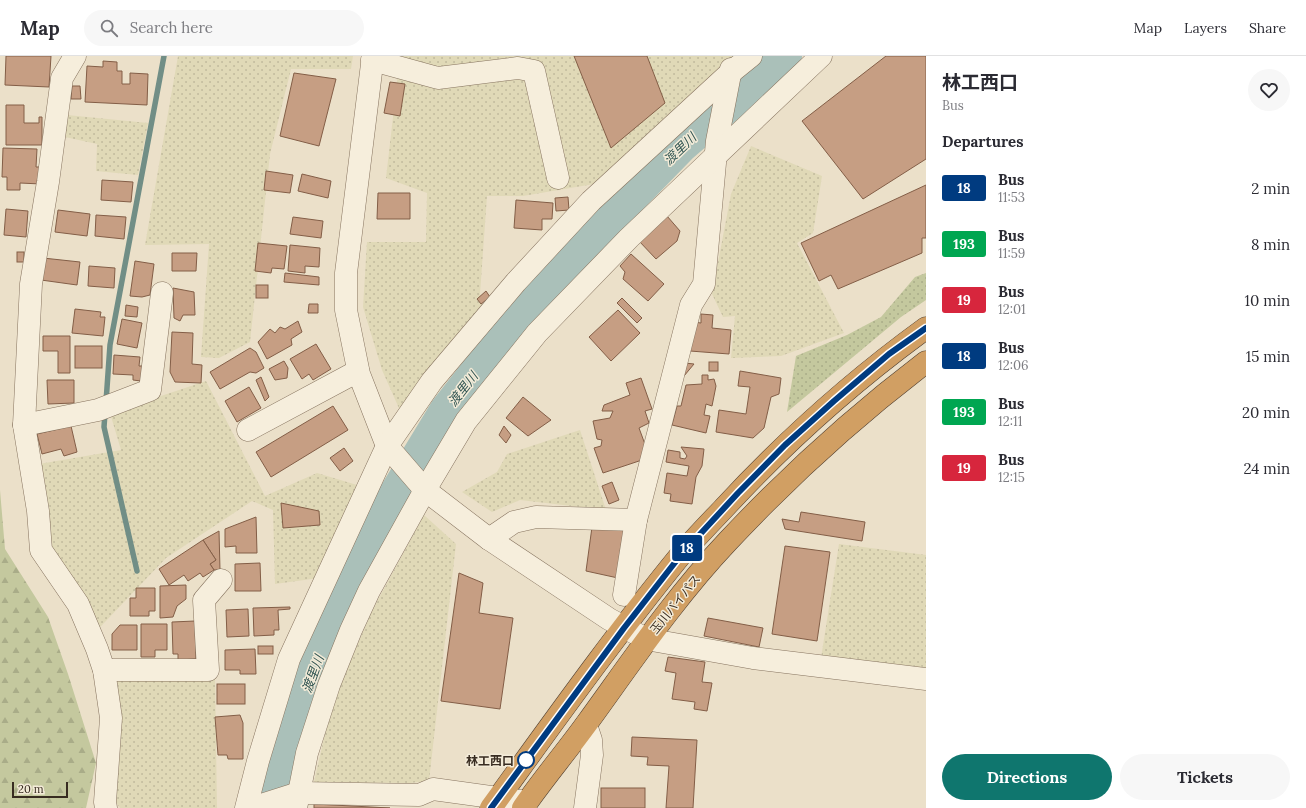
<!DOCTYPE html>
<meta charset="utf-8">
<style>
body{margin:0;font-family:Lora,"Noto Sans JP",serif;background:#f7f7f7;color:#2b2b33;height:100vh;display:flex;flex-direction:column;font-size:15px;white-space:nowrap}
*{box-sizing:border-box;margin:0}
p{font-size:13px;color:#7c7c81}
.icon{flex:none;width:22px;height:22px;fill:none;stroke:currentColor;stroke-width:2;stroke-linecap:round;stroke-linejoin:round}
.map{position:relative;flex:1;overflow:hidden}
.drawer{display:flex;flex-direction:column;background:#fff;width:380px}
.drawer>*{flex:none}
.badge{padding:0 8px;border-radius:3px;font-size:14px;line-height:26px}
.scale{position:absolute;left:12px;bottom:10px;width:56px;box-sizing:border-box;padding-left:4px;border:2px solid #382c21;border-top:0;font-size:11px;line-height:14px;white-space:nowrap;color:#382c21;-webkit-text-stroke:3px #f3ebd8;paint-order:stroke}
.map>.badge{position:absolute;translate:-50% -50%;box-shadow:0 0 0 2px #fff}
h2{padding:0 16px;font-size:15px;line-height:36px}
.round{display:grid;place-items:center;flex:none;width:42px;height:42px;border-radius:21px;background:#f7f7f7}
.summary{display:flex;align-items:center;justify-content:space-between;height:68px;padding:0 16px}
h1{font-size:19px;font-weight:700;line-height:30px}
.button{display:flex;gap:8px;margin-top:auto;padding:8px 16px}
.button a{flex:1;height:46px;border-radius:24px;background:#0f766e;color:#fff;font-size:16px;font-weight:700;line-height:46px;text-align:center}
.button a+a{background:#f7f7f7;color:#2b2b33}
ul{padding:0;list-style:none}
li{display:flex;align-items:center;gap:12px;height:56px;padding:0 16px}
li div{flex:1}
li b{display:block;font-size:15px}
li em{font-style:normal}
li .badge{min-width:44px;font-weight:700;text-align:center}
header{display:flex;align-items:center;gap:24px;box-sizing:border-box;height:56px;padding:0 20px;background:#fff;border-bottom:1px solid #e1e1e2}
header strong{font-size:19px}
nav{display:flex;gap:22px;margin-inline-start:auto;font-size:14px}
.search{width:280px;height:36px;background:#f7f7f7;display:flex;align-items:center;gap:10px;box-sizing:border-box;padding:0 14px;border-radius:22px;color:#7c7c81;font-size:15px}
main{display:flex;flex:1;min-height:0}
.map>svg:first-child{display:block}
.farmland{fill:url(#farmland-dots)}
.grass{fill:url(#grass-dots)}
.forest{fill:url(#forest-firs)}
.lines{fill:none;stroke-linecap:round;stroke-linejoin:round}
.stream{stroke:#718e86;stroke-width:5.5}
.river{stroke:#aac0b9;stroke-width:34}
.building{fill:#c69e83;stroke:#835e47}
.minor-casing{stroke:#86735f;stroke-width:23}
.highway-casing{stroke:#544233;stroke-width:23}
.minor{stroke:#f6eedc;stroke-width:22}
.highway{stroke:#d19f63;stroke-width:22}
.line-casing{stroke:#fff;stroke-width:9}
.line{stroke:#003b80;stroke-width:6}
.stop-dot{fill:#fff;stroke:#003b80;stroke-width:2}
.labels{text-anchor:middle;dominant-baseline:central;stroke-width:3;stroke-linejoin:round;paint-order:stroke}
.street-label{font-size:12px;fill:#382c21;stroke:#f3ebd8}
.stop-label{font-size:12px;font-weight:bold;fill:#382c21;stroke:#f3ebd8;text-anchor:end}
.water-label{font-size:13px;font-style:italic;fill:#325653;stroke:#f3ebd8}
</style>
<header>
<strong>Map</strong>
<div class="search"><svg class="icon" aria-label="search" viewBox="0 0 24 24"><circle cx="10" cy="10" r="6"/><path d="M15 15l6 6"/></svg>Search here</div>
<nav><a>Map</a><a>Layers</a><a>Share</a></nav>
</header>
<main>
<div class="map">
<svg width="926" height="752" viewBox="0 0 926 752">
<defs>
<pattern id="farmland-dots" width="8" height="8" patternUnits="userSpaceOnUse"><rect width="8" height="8" fill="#e0d9b7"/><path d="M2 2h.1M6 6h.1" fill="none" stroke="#c1ba9d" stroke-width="1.8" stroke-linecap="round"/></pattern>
<pattern id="grass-dots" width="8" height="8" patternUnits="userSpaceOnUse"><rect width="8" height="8" fill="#c4c89e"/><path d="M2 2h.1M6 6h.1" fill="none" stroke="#a9ac88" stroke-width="1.8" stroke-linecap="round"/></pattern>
<pattern id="forest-firs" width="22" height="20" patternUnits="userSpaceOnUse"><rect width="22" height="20" fill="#c4c89e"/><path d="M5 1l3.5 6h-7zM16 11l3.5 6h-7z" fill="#a9ac88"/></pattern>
</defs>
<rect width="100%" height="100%" fill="#ebe0c9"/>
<!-- farmland -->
<g class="farmland">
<polygon points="178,0 353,0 351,13 291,13 270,98 250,286 219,302 201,301 209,188 145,189"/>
<polygon points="400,0 733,0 733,2 594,128 523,140 487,140 480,238 485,254 402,359 382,314 363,251 367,186 426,186 427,137 386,122"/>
<polygon points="67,59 148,67 138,119 96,115 97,88 65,81"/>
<polygon points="751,90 822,120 813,177 797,187 844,277 781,300 731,302 735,260 723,261 712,238 731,138"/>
<polygon points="206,325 265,440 317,417 357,429 319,522 275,528 273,454 252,445 166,502 84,588 47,496 39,408 121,394 110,357"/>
<polygon points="580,374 606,454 520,444 492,456 462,436 497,416 507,398"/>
<polygon points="424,459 456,488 429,725 410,727 314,726 332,647 372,555"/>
<polygon points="839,488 926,499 926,612 821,602"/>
<polygon points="117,620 215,621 217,752 120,752 113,742 119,682"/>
</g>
<!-- grass -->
<polygon class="grass" points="926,217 926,244 901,261 787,356 796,300 847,279 881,261 915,221"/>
<!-- forest -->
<polygon class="forest" points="0,434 5,493 48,561 68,618 96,707 86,752 0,752"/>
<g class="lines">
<!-- stream -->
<g class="stream">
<polyline points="106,346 110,289 164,0"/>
<polyline points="105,357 104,371 137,515"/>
</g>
<!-- river -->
<polyline class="river" points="274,752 278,727 313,611 389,449 446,355 541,234 681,90 785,0"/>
</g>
<!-- building -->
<g class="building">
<polygon points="6,0 51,0 49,31 5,29"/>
<polygon points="574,0 647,0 665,47 611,92"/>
<polygon points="886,0 926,0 926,103 863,143 802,65"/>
<polygon points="103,5 117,6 117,15 122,15 122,28 130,28 130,17 148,18 147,49 85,46 87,10 103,11"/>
<polygon points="294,17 336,23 319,90 280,80"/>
<polygon points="390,26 405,28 400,60 384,57"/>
<polygon points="72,30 80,30 81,43 71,43"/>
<polygon points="6,49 24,49 24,67 39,67 39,61 42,61 42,89 6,89"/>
<polygon points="3,92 37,93 36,111 41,111 41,128 20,127 20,134 7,134 7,121 2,121"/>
<polygon points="266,115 293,119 290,137 264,134"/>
<polygon points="302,118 331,125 328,142 298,135"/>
<polygon points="102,124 133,126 131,146 101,144"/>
<polygon points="926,129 926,182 922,182 922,197 838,233 831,219 819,225 801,187"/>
<polygon points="378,137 410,137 410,163 377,163"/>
<polygon points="568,141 569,154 556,155 555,142"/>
<polygon points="516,144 553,147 552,163 542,163 542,174 514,172"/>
<polygon points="6,153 28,155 26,181 4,179"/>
<polygon points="58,154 90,158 87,180 55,176"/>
<polygon points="96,159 126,161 124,183 95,180"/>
<polygon points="667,160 680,175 677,185 656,203 639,185"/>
<polygon points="293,161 323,165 321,182 290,178"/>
<polygon points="258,187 287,190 284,213 272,212 271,217 255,215"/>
<polygon points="290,189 320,192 319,211 305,210 305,217 288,215"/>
<rect x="17" y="196" width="7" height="10"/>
<polygon points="172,197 197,197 196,215 172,215"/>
<polygon points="631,198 664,228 648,245 623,223 625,216 620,210"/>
<polygon points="43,202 80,206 77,229 41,224"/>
<polygon points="135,205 154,208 150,239 142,241 130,240"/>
<polygon points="89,210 115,212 114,232 88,230"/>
<polygon points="285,217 319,221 319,229 284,226"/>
<rect x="256" y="229" width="12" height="13"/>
<polygon points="173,232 194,236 195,259 183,259 180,265 174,262"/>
<polygon points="486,235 490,241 481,248 477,243"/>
<polygon points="622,242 642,262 637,267 617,247"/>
<polygon points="309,248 318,248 318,257 308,257"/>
<polygon points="126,249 138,251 137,261 125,260"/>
<polygon points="75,253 101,256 100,261 105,261 103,280 72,277"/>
<polygon points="618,254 640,277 611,305 589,281"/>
<polygon points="701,258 713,259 712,272 731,274 729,298 690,295 693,266 701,267"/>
<polygon points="122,263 142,267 137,292 117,288"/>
<polygon points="298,265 302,276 291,283 292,289 267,303 258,286 270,273 275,277 280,271 285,273"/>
<polygon points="172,276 193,277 192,308 202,309 201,327 175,326 170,316"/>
<polygon points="43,280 70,280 70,317 58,317 58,295 43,295"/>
<polygon points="316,288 331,313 313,324 309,318 302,323 290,303"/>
<rect x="75" y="290" width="27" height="22"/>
<polygon points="250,292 256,296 264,312 256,317 250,316 220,333 210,316"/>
<polygon points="114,299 140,301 139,310 142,310 141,325 133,324 133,319 113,318"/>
<polygon points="284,305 288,312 287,322 275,324 269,313"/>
<rect x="709" y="306" width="9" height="9"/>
<polygon points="685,307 694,308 684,320"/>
<polygon points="740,315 781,322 779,338 771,341 764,372 753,382 716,376 719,354 746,358 750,331 738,330"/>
<polygon points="702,319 708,319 708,324 714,323 716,330 712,350 706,348 704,359 710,360 706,377 672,369 677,350 681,350 686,329 702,328"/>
<polygon points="261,321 269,341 265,345 256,324"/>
<polygon points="641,322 652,353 645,355 649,367 639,372 646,391 642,404 603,417 594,392 601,390 602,384 597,383 593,365 610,362 613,355 602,355 604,349 630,339 626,327"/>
<polygon points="47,324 74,324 74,347 48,348"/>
<polygon points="249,331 261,352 237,366 225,345"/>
<polygon points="523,341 551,364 528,380 506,362"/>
<polygon points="333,350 348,374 271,421 256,396"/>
<polygon points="71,370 77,396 64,400 61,393 42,398 37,378"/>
<polygon points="504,370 511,379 506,387 499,379"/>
<polygon points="681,391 704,393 702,410 696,421 692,448 670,445 671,438 664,437 667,417 687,420 689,410 666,406 668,394 680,396 680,402 685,403 687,400"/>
<polygon points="344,392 353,405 340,415 330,402"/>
<polygon points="612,426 619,444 609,448 602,430"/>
<polygon points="281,447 319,455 320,469 283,472"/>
<polygon points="801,456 865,466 862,485 785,473 782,463 799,466"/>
<polygon points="256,461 257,497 236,497 236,490 225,491 225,473"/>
<polygon points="592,471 628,473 618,522 586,515"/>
<polygon points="219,475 220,514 214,514 210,508 216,504 203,484"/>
<polygon points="203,484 216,504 210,508 214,514 203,521 200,517 188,525 184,519 169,529 159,513"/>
<polygon points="785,490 830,496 817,585 772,578"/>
<polygon points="260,507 261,535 235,535 235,508"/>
<polygon points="459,517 483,527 479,557 513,562 500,653 441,645"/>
<polygon points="186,529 186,543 177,550 173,561 160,562 160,530"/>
<polygon points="136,532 155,532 155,555 149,555 149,560 130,560 130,542 136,542"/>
<polygon points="290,551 290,553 278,554 279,574 274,574 274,579 254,580 253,552"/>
<polygon points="248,553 249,580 227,581 226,554"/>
<polygon points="708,562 763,572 759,591 704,580"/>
<polygon points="195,565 196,603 178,604 178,598 173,598 172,566"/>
<polygon points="141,568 167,568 167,594 155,594 155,601 141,601"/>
<polygon points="120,569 137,569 137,594 112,594 112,578"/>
<rect x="258" y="590" width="15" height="8"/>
<polygon points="255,593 256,618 240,618 240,614 225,614 225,594"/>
<polygon points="668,601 705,606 702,626 712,627 707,655 694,653 695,646 672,643 676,617 665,615"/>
<rect x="217" y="628" width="28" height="20"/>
<polygon points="240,659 243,667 243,703 228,703 227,699 218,699 215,661"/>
<polygon points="632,681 697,684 693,752 666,752 669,710 647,709 648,701 631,700"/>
<rect x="601" y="732" width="44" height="20"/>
<polygon points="314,748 390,752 314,752"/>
</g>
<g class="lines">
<!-- minor casing -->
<g class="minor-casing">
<g id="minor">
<polyline points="75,0 62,22 48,126 31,228 24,369 38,455 41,494 78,548 97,593 104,614 111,662 105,746 106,752"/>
<polyline points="373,0 346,217 346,254 359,318 387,390 425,434 489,483 609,563 646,583 753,602 926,623"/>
<polyline points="372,4 438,22 518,12 534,15 558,122"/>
<polyline points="24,369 98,354 150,334 162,237"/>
<polyline points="248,374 358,315"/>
<polyline points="489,483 514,466 536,461 636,464 691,249 704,228 717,85 731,13"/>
<polyline points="624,539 636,464"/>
<polyline points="104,614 208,614 204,544 221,524"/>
<polyline points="246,752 258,705 289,603 387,390 432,325 516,226 591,145 730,17 751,0"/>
<polyline points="252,752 299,737 419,739 433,733 527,746"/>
<polyline points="296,752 307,697 329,629 351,574 369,535 425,434 466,365 537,277 629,182 821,0"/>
<polyline points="585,752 592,699 591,684 586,669"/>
</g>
</g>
<!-- highway casing -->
<g class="highway-casing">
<g id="highway">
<path d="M 491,752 C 552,668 613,582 679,501 C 693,484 709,468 724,452 C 785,386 853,325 926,272"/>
<path d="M 523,752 C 543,723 566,696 587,667 C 632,605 675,541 728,485 C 789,420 855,360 926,306"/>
</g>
</g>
<!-- minor -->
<use href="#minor" class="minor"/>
<!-- highway -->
<use href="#highway" class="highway"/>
</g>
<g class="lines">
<!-- line casing -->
<g class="line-casing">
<polyline id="line" points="491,752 624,572 680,500 738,437 785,389 834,345 889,298 926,272"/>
</g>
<!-- line -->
<use href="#line" class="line"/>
</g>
<!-- markers -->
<circle class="stop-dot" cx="526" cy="704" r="8"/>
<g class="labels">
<!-- street labels -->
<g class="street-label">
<text transform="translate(675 548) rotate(-51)">玉川バイパス</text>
</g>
<!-- stop labels -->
<g class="stop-label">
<text x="514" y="704">林工西口</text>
</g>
<!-- water labels -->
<g class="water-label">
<text transform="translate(680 93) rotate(-44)">渡里川</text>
<text transform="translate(463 333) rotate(-52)">渡里川</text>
<text transform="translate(313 618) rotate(-70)">渡里川</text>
</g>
</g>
</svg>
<div class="scale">20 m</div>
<b class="badge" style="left:687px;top:492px;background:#003b80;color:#fff">18</b>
</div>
<section class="drawer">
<div class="summary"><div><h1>林工西口</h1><p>Bus</p></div><a class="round"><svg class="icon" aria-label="heart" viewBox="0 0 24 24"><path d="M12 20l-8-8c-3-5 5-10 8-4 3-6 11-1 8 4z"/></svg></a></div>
<h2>Departures</h2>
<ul>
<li><span class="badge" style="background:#003b80;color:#fff">18</span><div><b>Bus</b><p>11:53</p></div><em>2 min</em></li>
<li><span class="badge" style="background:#00a651;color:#fff">193</span><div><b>Bus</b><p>11:59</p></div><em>8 min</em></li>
<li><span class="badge" style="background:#d7263d;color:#fff">19</span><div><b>Bus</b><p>12:01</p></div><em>10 min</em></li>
<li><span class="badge" style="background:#003b80;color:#fff">18</span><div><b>Bus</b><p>12:06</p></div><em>15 min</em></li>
<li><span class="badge" style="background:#00a651;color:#fff">193</span><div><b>Bus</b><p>12:11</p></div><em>20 min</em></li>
<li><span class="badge" style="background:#d7263d;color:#fff">19</span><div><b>Bus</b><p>12:15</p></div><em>24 min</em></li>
</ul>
<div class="button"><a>Directions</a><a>Tickets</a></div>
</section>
</main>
